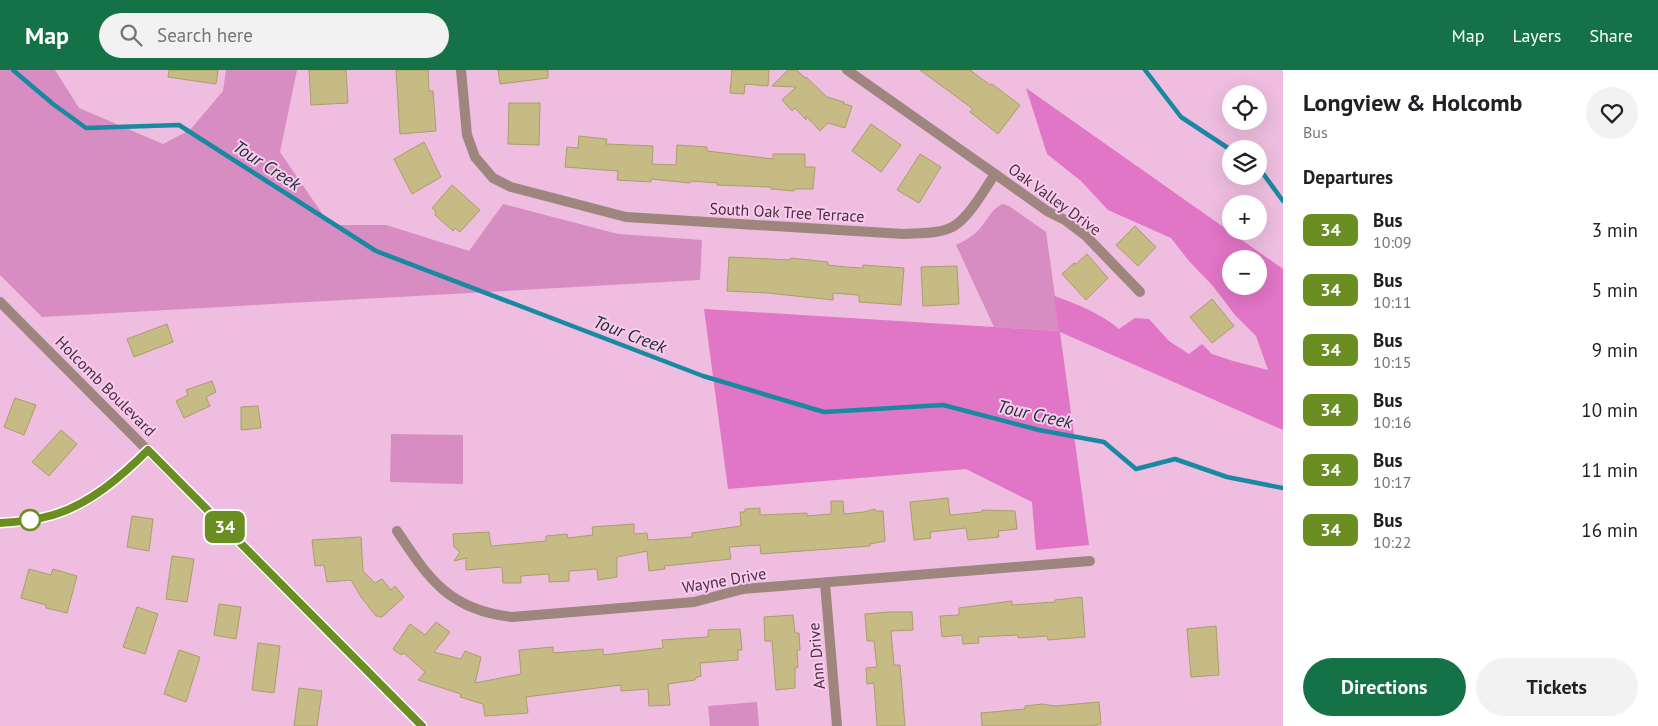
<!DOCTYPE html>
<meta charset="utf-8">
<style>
body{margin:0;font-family:"PT Sans",sans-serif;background:#f2f2f2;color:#202124;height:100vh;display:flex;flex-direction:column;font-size:19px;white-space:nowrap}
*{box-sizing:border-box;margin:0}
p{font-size:16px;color:#757577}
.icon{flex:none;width:28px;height:28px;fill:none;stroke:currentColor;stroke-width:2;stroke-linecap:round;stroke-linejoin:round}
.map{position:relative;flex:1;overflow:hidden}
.sheet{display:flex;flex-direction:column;background:#fff;width:375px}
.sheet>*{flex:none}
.badge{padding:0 10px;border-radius:8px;font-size:18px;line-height:32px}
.buttons{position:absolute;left:1222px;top:15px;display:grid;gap:10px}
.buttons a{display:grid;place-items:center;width:45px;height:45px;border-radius:50%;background:#fff;box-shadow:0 5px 20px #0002;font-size:25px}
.map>.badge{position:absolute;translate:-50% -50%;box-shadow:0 0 0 2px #fff}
h2{padding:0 20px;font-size:19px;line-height:45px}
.round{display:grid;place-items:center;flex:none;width:52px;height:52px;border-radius:26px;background:#f2f2f2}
.overview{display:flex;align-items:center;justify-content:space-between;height:85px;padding:0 20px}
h1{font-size:24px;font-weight:800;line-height:38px}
.action{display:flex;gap:10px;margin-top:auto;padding:10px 20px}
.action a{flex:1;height:58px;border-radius:30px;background:#157247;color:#fff;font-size:20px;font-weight:800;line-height:58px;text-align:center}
.action a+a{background:#f2f2f2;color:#202124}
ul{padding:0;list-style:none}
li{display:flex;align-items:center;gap:15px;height:60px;padding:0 20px}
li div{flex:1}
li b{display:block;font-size:19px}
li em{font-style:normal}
li .badge{min-width:55px;font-weight:700;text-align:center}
header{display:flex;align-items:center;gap:30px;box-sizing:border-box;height:70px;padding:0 25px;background:#157247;color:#fff}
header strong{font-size:24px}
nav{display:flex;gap:28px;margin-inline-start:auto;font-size:18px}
.search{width:350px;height:45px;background:#f2f2f2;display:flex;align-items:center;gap:12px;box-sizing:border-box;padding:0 18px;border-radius:28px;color:#757577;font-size:19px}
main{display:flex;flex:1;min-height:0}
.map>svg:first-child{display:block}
.green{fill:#d78cc2}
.forest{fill:#e175c6;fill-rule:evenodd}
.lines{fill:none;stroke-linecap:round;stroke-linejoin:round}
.stream{stroke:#1988a1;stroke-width:4.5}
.building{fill:#c7bb85;stroke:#a99e69}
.minor{stroke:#9e857e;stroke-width:10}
.tertiary{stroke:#9e857e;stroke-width:10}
.line-casing{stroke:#fff;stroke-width:11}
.line{stroke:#6b8e23;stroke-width:8}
.stop-dot{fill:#fff;stroke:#6b8e23;stroke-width:2.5}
.labels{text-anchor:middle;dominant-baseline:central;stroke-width:4;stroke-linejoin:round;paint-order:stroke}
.street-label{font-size:16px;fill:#453240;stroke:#fccaed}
.water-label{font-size:18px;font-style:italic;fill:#13323a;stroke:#fccaed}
</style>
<header>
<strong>Map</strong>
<div class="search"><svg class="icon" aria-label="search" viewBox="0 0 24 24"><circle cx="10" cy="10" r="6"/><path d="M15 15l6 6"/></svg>Search here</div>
<nav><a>Map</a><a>Layers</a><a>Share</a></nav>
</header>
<main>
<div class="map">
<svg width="1283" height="656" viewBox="0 0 1283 656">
<rect width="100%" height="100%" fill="#eebddf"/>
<!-- green -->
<g class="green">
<polygon points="0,0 55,0 79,38 163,74 190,60 223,21 226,0 297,0 280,82 330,155 386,155 469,181 503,134 618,164 702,170 700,210 42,247 0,205"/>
<path d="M 1003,134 L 1009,136 L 1046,162 L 1060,261 L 994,257 L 956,175 C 962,172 968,169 973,165 C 985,157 990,138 1003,134 Z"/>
<polygon points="391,364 463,365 463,414 390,412"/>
<polygon points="757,632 759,656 710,656 708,636"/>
</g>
<!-- forest -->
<path class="forest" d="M 1026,18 L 1283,199 L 1283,360 L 1060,262 L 1089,475 L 1036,480 L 1032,432 L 966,399 L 728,419 L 704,239 L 1059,261 L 1054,226 C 1077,234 1100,243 1119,259 L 1135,248 L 1149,249 L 1169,271 L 1189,284 L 1202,274 L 1212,284 L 1233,291 L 1268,300 L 1256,266 L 1235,245 L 1213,216 L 1189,191 L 1171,168 L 1108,140 L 1081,111 L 1047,84 ZM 1231,189 L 1259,189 L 1259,216 L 1231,216 Z"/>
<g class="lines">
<!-- stream -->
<g class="stream">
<polyline points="13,0 53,34 86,58 179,55 376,181 703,306 824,342 943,335 1039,360 1104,372 1136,399 1175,389 1227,407 1283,418"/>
<polyline points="1145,0 1181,47 1231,80"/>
<polyline points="1259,98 1283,131"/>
</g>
</g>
<!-- building -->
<g class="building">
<polygon points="169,0 218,0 216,14 168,7"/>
<polygon points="309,0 346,0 348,33 311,35"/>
<polygon points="396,0 428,0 429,21 433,21 436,61 400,64"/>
<polygon points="498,0 548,0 548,8 500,14"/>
<polygon points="732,0 769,0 768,16 745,14 744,24 730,23"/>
<polygon points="788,0 797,0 805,8 806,7 827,27 844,32 844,34 852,36 845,58 828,53 820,61 806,46 806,50 795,38 792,41 782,30 796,17 772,16"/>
<polygon points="920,0 970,0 990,15 992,14 1020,35 998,64 970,42 973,39"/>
<polygon points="509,33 540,33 539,75 508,74"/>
<polygon points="871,54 901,75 881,102 852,81"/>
<polygon points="579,66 607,69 606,74 653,76 652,94 676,95 677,75 707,77 707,81 773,89 773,84 805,84 805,97 815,97 813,119 794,119 794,121 771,119 771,117 717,115 718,113 690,111 690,113 651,109 651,112 617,110 618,101 565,97 567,77 578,78"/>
<polygon points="424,72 441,107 412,124 394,89"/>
<polygon points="920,84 941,97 919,133 897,120"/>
<polygon points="452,115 480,140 460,162 455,158 453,161 435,145 436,142 432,138"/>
<polygon points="1135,156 1156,177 1138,196 1116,175"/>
<polygon points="1087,184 1108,208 1086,230 1062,204 1074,193 1076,194"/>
<polygon points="729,187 790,190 791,188 828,192 828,195 846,197 863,198 863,195 904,198 901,235 859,232 859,225 833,223 833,230 768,223 727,221"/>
<polygon points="957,196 959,234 923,236 921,197"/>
<polygon points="1212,229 1234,256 1212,273 1190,247"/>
<polygon points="167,254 173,272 134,287 127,269"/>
<polygon points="212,311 216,322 206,327 210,336 184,348 176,331 188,325 186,320"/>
<polygon points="15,328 36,335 24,365 4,357"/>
<polygon points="258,336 261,358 241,360 241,337"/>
<polygon points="61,360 77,374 49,406 32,392"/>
<polygon points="948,428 950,445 982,442 982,440 1015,441 1017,459 998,461 999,467 968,470 966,458 930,462 931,468 914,470 910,432"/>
<polygon points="831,431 843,431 844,444 864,442 875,439 875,441 883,441 885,471 870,474 870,476 761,484 760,475 729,477 731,489 664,496 665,499 649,501 647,481 617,487 617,507 598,510 597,499 569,501 569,511 549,512 549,504 521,506 521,513 503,513 502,497 466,500 466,488 454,491 460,482 454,477 453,464 489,462 491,476 546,471 546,466 567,464 568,468 593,465 592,457 634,454 634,464 647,463 648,470 692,467 692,463 741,456 740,442 745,442 745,439 760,438 760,445 807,443 807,446 831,444"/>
<polygon points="132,446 153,449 149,481 127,477"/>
<polygon points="361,467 363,501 375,513 382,509 391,520 395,516 404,527 382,547 376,546 361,527 351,510 327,512 324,495 315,496 312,470"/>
<polygon points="172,486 194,489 187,532 166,529"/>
<polygon points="29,499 51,505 53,499 77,506 67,543 46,538 46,535 21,528"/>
<polygon points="1082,527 1085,567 1048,570 1047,566 1018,568 1018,565 978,567 979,573 963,574 962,565 942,567 940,546 959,545 959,538 1012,531 1012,535 1055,532 1055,530"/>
<polygon points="219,534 241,537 236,569 214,565"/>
<polygon points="137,537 158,544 145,584 123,577"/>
<polygon points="889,542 912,542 913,560 891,561 894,595 900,595 905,656 877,656 874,613 867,614 866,598 877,597 874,571 867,571 865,544"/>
<polygon points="793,545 795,563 799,563 800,580 797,580 798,597 795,598 795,618 776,620 772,571 765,571 764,547"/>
<polygon points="436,552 450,562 434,582 461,589 465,581 481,587 475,613 521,604 519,580 553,577 553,583 603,579 603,585 663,578 662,570 708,567 708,560 740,559 742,580 738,580 738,590 700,593 701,606 695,608 695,610 668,614 670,635 649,636 648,619 621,621 621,615 526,627 528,643 485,646 483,634 460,627 461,624 418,610 425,602 404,583 401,585 393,579 410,554 425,565"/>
<polygon points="1216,556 1219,605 1191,607 1187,559"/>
<polygon points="258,573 280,576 274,623 252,620"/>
<polygon points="179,580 200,587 186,632 164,624"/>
<polygon points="299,618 322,621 317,656 294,656"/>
<polygon points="1099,632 1101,654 1092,656 982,656 981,643 1025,639 1025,636 1042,634 1055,636"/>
</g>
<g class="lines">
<!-- minor -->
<g class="minor">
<path d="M 461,0 L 467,65 L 475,87 L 493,108 L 511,117 L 626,147 L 904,164 C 919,163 941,164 954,156 C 970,146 984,120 995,104 L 847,0"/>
<polyline points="995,104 1047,141 1065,150 1086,166 1140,222"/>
<path d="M 0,453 C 18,452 36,450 54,445 C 90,434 122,406 148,380"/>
<path d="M 397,461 C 429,509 449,540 512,547 L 694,532 L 743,519 L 1090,491"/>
<polyline points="825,513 837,656"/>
</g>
<!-- tertiary -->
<polyline class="tertiary" points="0,232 422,656"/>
</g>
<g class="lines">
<!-- line casing -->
<g class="line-casing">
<path id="line" d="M 0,453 C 18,452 36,450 53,445 C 90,434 122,406 148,380 L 422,656"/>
</g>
<!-- line -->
<use href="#line" class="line"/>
</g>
<!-- markers -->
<circle class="stop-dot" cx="30" cy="450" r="10"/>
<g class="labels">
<!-- street labels -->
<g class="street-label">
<text transform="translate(1055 129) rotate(36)">Oak Valley Drive</text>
<text transform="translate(787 142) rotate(3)">South Oak Tree Terrace</text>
<text transform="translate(106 316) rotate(45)">Holcomb Boulevard</text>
<text transform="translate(724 510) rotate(-10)">Wayne Drive</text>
<text transform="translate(816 586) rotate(-95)">Ann Drive</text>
</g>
<!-- water labels -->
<g class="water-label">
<text transform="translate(267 95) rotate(33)">Tour Creek</text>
<text transform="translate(630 264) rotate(21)">Tour Creek</text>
<text transform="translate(1035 344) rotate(13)">Tour Creek</text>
</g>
</g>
</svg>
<div class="buttons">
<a><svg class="icon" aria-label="locate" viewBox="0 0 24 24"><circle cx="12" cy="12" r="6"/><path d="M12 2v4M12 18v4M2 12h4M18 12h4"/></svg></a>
<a><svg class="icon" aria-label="layers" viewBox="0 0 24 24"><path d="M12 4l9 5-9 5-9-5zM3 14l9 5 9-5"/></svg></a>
<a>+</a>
<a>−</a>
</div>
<b class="badge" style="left:225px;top:457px;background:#6b8e23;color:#fff">34</b>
</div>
<section class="sheet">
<div class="overview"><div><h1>Longview &amp; Holcomb</h1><p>Bus</p></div><a class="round"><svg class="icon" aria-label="heart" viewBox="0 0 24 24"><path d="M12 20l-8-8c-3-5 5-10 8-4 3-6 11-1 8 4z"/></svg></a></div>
<h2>Departures</h2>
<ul>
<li><span class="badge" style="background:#6b8e23;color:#fff">34</span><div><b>Bus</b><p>10:09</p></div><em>3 min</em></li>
<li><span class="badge" style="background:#6b8e23;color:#fff">34</span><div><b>Bus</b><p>10:11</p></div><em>5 min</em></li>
<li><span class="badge" style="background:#6b8e23;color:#fff">34</span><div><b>Bus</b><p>10:15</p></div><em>9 min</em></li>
<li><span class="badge" style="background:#6b8e23;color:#fff">34</span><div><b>Bus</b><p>10:16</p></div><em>10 min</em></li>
<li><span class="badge" style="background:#6b8e23;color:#fff">34</span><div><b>Bus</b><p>10:17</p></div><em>11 min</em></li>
<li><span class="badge" style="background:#6b8e23;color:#fff">34</span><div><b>Bus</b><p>10:22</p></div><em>16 min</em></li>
</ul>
<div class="action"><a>Directions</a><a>Tickets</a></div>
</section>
</main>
